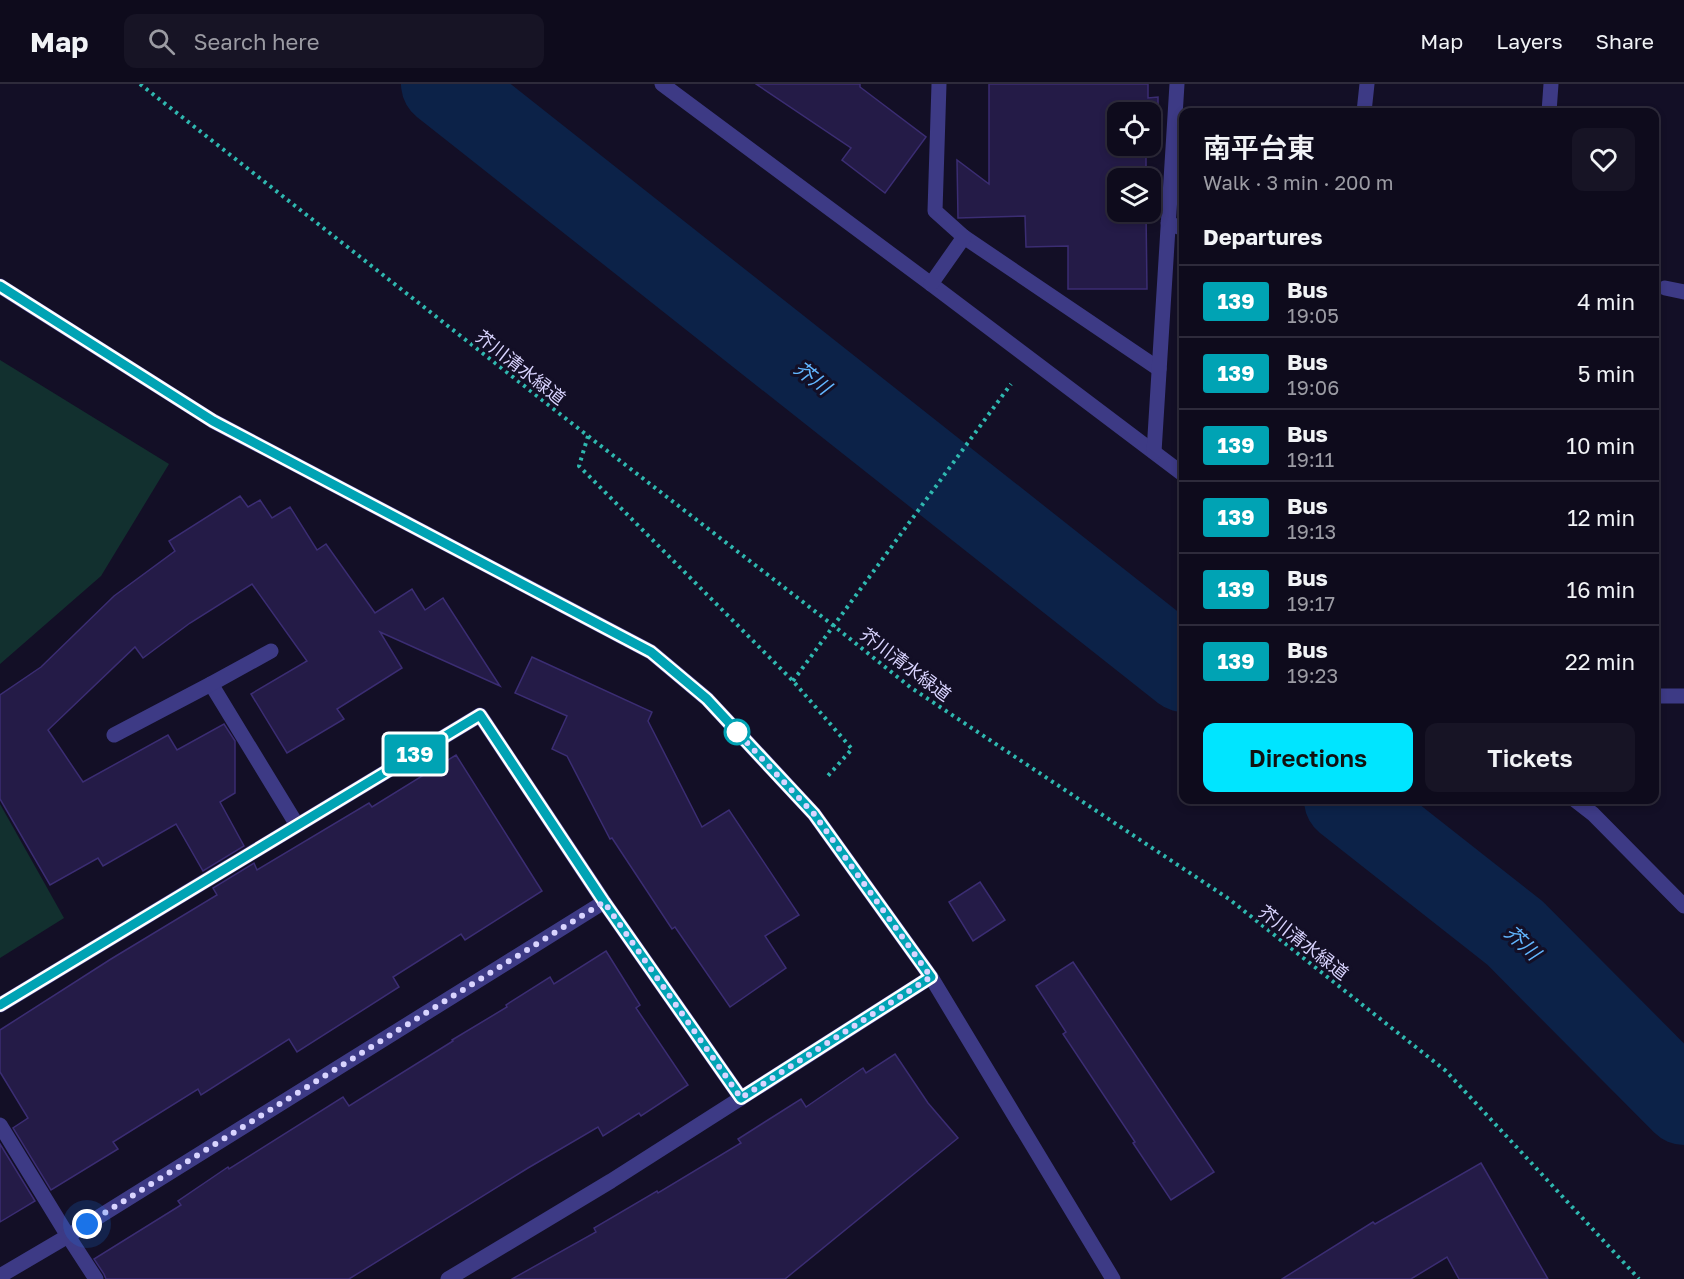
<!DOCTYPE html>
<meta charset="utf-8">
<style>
body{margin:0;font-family:"Golos Text","Noto Sans JP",sans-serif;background:#171425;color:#f1f3f6;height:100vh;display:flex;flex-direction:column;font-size:22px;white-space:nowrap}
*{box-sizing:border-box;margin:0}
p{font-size:20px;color:#9b9ba3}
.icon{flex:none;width:33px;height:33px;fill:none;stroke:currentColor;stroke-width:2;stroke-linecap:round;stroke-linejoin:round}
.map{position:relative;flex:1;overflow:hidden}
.details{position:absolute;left:1179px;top:24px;width:480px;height:696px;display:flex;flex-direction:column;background:#0e0b1c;border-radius:12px;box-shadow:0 3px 9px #0003,0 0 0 2px #2e2b3b}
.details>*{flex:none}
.badge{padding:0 12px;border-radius:4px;font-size:21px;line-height:39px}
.tools{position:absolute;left:1107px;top:18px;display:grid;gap:12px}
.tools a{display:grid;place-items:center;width:54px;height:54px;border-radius:12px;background:#0e0b1c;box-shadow:0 3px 9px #0003,0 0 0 2px #2e2b3b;font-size:30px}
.you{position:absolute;width:30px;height:30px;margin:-15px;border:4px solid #fff;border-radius:50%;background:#1a73e8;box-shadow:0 0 0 9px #1a73e833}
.map>.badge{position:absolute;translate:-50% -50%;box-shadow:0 0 0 3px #fff}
h2{padding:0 24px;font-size:22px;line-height:54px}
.round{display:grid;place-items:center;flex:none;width:63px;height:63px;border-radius:12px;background:#171425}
.head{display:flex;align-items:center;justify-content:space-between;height:102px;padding:0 24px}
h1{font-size:28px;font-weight:600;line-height:45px}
.cta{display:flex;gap:12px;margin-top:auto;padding:12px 24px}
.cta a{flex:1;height:69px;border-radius:12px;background:#00e5ff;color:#111;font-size:24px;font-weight:600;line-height:69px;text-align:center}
.cta a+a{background:#171425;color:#f1f3f6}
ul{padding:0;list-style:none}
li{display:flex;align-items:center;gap:18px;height:72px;padding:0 24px;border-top:2px solid #2e2b3b}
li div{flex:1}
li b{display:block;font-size:22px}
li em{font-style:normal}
li .badge{min-width:66px;font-weight:700;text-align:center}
header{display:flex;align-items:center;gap:36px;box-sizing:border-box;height:84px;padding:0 30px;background:#0e0b1c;border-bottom:2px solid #2e2b3b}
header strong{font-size:28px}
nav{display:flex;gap:33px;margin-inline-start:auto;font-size:21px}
.search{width:420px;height:54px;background:#171425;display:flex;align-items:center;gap:15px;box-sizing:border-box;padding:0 21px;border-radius:12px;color:#9b9ba3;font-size:22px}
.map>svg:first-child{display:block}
.green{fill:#12302f}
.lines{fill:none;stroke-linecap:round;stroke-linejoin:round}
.river{stroke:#0c2248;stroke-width:84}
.building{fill:#241b47;stroke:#3b2d73;stroke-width:1.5}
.path{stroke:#2fb8b0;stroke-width:4;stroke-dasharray:3 4.5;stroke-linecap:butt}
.minor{stroke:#3d3a85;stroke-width:15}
.tertiary{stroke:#3d3a85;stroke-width:15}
.line-casing{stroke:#fff;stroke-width:14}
.line{stroke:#00a3b4;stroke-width:9}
.walk{stroke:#d9d4ff;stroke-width:6;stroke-dasharray:0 10.8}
.stop-dot{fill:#fff;stroke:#00a3b4;stroke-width:3}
.labels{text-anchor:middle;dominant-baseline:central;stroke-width:6;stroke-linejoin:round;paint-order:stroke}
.street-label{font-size:18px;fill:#d9d4ff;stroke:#130f26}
.water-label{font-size:20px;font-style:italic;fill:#62b6ff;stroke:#130f26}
</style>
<header>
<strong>Map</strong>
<div class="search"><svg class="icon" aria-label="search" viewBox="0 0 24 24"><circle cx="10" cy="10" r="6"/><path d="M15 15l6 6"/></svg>Search here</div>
<nav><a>Map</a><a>Layers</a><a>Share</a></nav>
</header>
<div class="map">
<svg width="1684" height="1195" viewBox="0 0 1684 1195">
<rect width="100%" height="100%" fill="#130f26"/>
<!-- green -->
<g class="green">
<polygon points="0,276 169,380 101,492 0,580"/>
<polygon points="0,720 64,834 0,874"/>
</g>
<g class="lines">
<!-- river -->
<g class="river">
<polyline points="443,0 1184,586"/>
<polyline points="1346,716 1515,849 1684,1019"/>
</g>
</g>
<!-- building -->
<g class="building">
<polygon points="756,0 860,0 860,3 926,53 885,109 842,76 851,64"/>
<polygon points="989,0 1148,0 1148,14 1158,13 1158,55 1150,55 1150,28 1118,28 1118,62 1146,62 1146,94 1118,94 1118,128 1146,128 1147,205 1068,205 1068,162 1026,163 1025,132 958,134 957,76 989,100"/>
<polygon points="240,412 248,423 260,416 272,434 290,423 317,466 326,460 375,529 412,505 425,526 443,514 500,602 380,548 402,584 337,625 344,635 287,669 251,610 307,577 252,500 190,539 143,574 135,563 48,646 83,698 168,651 177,666 224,640 235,657 235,709 220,718 244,762 203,787 176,740 103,782 98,774 50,801 0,715 0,611 41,583 114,512 175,467 169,457"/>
<polygon points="532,573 652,628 648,637 702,743 729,726 799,831 765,852 786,884 730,923 675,843 672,845 612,754 610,755 567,672 552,665 567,632 515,609"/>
<polygon points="456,671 542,807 465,856 461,850 393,893 399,903 297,968 289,955 201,1011 198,1005 113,1058 118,1065 51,1106 13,1044 28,1034 0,988 0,946 111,875 217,811 213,804 254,779 257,786 369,719 372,723"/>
<polygon points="980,798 1005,836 973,857 949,818"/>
<polygon points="606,867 640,921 636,924 688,1001 641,1032 639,1029 603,1052 598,1043 528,1084 349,1195 106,1195 104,1190 94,1175 181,1121 178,1117 228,1083 229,1085 343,1013 349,1022 453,957 452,956 507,923 506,921 550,893 554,900"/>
<polygon points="1073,878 1214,1088 1171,1116 1133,1059 1135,1058 1063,950 1066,948 1036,902"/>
<polygon points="895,970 928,1019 958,1054 785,1195 512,1195 596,1148 594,1144 657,1107 658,1109 741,1059 738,1055 801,1015 806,1023 863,984 866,989"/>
<polygon points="0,1060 35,1117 0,1138"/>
<polygon points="1481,1079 1548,1195 1459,1195 1447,1173 1411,1195 1282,1195 1373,1138 1375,1140"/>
</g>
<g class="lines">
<!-- path -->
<g class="path">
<polyline points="140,0 588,352 834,542 910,603 1229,815 1446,987 1639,1195"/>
<polyline points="588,352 579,382 793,597 852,665 826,694"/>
<polyline points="793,597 1011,300"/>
</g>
<!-- minor -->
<g class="minor">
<polyline points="662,0 931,200 1184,391"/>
<polyline points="1364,28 1367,0"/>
<polyline points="1549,28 1551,0"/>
<polyline points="1168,139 1184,145"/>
<polyline points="964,153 1159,285"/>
<polyline points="931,200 964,153 935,127 939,0"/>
<polyline points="1665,204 1684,208"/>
<polyline points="1154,368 1177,0"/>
<polyline points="211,600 297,741"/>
<polyline points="1654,612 1684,612"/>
<polyline points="114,651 211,600 271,567"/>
<polyline points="1575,716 1593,730 1684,822"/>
<polyline points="0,921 480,631 604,818 741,1014"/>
<polyline points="0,1041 68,1152 96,1195"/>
<polyline points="0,1192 68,1152 604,818"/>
<polyline points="448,1195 611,1097 931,893"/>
</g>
<!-- tertiary -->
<polyline class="tertiary" points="0,202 213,337 651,568 707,615 814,730 931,893 1113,1195"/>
</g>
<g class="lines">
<!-- line casing -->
<g class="line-casing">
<polyline id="line" points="0,202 213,337 651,568 707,615 814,730 931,893 741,1014 604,818 480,631 0,921"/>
</g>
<!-- line -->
<use href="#line" class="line"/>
<!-- walk -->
<polyline class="walk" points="87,1140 604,818 741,1014 931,893 814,730 737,648"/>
</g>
<!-- markers -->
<circle class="stop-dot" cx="737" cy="648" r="12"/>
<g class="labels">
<!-- street labels -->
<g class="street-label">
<text transform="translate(521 283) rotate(38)">芥川清水緑道</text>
<text transform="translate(906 580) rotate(37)">芥川清水緑道</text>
<text transform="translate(1304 858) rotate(38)">芥川清水緑道</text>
</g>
<!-- water labels -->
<g class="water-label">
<text transform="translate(813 293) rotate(38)">芥川</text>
<text transform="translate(1523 858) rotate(43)">芥川</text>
</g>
</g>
</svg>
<div class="tools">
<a><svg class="icon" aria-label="locate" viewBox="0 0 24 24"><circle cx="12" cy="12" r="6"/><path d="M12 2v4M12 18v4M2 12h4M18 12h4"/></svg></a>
<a><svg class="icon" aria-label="layers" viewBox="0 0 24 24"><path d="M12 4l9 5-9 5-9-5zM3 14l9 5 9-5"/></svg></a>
</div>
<div class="you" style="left:87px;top:1140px"></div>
<b class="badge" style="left:415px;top:670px;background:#00a3b4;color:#fff">139</b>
<section class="details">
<div class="head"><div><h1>南平台東</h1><p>Walk · 3 min · 200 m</p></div><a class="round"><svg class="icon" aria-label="heart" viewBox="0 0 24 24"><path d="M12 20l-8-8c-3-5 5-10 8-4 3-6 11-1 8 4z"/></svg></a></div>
<h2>Departures</h2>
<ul>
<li><span class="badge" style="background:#00a3b4;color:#fff">139</span><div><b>Bus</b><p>19:05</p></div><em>4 min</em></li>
<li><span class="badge" style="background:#00a3b4;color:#fff">139</span><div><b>Bus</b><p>19:06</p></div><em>5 min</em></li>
<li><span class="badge" style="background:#00a3b4;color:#fff">139</span><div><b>Bus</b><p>19:11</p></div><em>10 min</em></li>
<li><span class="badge" style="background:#00a3b4;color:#fff">139</span><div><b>Bus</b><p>19:13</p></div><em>12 min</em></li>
<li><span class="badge" style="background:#00a3b4;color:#fff">139</span><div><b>Bus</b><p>19:17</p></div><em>16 min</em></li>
<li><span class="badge" style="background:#00a3b4;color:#fff">139</span><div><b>Bus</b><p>19:23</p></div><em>22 min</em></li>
</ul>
<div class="cta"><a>Directions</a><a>Tickets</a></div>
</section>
</div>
